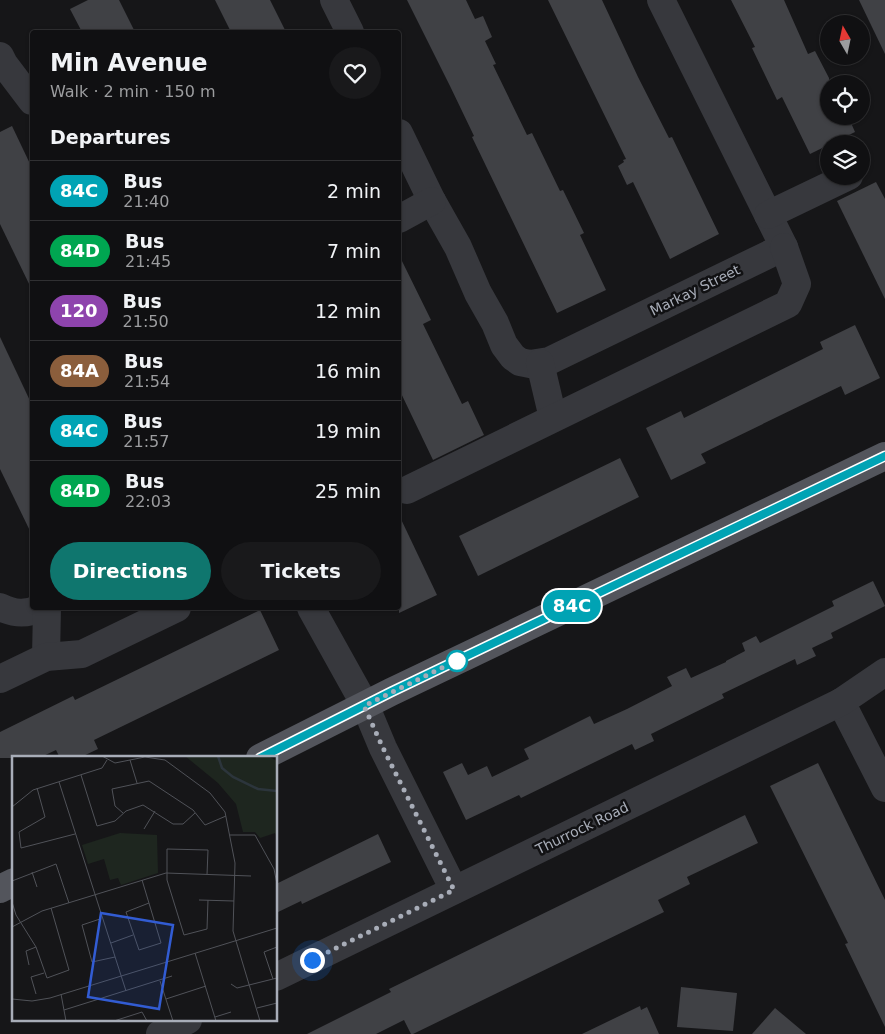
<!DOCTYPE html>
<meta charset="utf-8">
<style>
body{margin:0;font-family:"DejaVu Sans",sans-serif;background:#19191b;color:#f1f3f6;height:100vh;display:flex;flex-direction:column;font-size:19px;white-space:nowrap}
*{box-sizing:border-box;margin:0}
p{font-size:16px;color:#9c9d9f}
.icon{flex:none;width:28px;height:28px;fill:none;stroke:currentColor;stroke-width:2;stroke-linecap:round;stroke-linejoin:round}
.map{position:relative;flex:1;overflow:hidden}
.sheet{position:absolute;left:30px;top:30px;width:371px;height:580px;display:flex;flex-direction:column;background:#101012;border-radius:5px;box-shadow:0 1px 4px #0004,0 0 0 1px #303032}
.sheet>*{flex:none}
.badge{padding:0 10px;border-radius:16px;font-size:18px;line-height:32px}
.needle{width:32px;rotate:351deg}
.fabs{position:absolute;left:820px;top:15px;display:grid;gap:10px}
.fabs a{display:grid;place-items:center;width:50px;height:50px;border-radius:50%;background:#101012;box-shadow:0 1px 4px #0004,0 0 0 1px #303032;font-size:25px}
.you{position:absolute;width:25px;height:25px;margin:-12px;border:4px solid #fff;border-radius:50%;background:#1a73e8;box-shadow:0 0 0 8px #1a73e833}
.map>.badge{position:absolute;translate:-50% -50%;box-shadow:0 0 0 2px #fff}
h2{padding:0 20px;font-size:19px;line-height:45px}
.round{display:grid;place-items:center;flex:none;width:52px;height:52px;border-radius:26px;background:#19191b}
.overview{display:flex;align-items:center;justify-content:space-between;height:85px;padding:0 20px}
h1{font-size:24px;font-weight:700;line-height:38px}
.primary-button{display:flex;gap:10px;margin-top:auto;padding:10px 20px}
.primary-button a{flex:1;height:58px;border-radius:30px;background:#0f766e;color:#fff;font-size:20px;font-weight:700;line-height:58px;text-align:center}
.primary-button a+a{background:#19191b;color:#f1f3f6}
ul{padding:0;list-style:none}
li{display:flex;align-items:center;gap:15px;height:60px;padding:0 20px;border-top:1px solid #303032}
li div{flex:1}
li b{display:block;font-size:19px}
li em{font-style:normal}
li .badge{min-width:55px;font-weight:700;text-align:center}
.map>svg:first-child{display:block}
.building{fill:#404145}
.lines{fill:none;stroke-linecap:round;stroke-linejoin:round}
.minor{stroke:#37383d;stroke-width:28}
.major{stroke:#53555c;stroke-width:28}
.line-casing{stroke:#fff;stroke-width:11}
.line{stroke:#00a3b4;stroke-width:8}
.walk{stroke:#a8adb8;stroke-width:5;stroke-dasharray:0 9}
.stop-dot{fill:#fff;stroke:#00a3b4;stroke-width:2.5}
.labels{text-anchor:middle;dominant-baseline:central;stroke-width:5;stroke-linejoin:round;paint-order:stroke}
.street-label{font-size:14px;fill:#a8adb8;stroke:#111113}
.inset-river{fill:none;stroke:#2c353c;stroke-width:2.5}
.inset-road{fill:none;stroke:#505258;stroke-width:1}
.view{fill:#325cd3;fill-opacity:0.15;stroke:#325cd3;stroke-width:2.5}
.inset-edge{fill:none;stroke:#a8adb8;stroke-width:2.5}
</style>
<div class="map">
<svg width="885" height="1034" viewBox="0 0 885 1034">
<rect width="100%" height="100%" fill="#161618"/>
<!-- building -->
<g class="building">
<polygon points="88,0 119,0 135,32 82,32 70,9"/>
<polygon points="215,0 270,0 286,32 231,32"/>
<polygon points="407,0 466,0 475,19 483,16 492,37 485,41 496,64 493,65 527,135 532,133 560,191 563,190 584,233 580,235 606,290 557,313 472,137 474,136 450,86"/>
<polygon points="548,0 602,0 638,77 669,138 672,137 719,234 670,259 633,182 627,185 618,166 624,162 623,160 626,159"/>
<polygon points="731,0 784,0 808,54 815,51 829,78 829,116 848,116 855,132 810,154 782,97 777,100 752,48 755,47"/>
<polygon points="859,0 885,0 885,54"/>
<polygon points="12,126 32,168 32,290 0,224 0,132"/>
<polygon points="876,182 885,199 885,299 837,201"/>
<polygon points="399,255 431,320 423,324 462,404 468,401 484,435 433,460 399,389"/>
<polygon points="855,325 880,378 845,395 841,386 701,454 706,463 671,480 646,428 681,411 684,418 823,349 820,342"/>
<polygon points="0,337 32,405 32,535 0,469"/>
<polygon points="620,458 639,497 478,576 459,536"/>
<polygon points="399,515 437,595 399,613"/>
<polygon points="873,581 885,606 831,633 833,638 812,648 816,656 797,665 795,659 722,694 724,698 651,734 654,741 635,750 632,744 521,798 519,795 466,820 443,772 462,763 468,775 487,766 492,777 529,759 524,749 590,716 594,724 627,709 672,686 667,677 686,668 691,678 726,662 726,661 745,651 742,643 756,636 760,643 834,606 832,601"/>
<polygon points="260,610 279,650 94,740 98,749 79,758 60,758 56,750 39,758 0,758 0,732 73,696 75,700"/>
<polygon points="818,763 885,900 885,1027 845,944 848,943 770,786"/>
<polygon points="745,815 758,843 687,877 690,884 658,900 664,912 413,1034 411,1034 404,1020 376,1034 307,1034 391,992 389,989"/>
<polygon points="378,834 391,862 302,904 301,901 276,913 276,884"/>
<polygon points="681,987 737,993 733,1031 677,1027"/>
<polygon points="640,1006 641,1010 647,1007 659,1034 582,1034"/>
<polygon points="775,1008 806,1034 752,1034"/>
</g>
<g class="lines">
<!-- minor -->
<g class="minor">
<polyline points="334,0 350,32"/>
<polyline points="0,56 4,64 32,101"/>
<polyline points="399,133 432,201 458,247 478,293 495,323 504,345 513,357 520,362 530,364 549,361 784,247 661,0"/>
<polyline points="768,215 849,176"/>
<polyline points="399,219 432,201"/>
<polyline points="540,363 553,418"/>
<polyline points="407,490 788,304 797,284 784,247"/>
<path d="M 0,607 C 14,614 26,615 40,608"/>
<polyline points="311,608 365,705 383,748 454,890"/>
<polyline points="46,657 47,608"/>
<polyline points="0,679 46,657 82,654 177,608"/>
<polyline points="841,702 885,788"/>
<polyline points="276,977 841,702 885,672"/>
<polyline points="160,1034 188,1020"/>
</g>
<!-- major -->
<g class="major">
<polyline points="260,758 391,692 885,456"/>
<polyline points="0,889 14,882"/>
</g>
</g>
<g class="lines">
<!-- line casing -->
<g class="line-casing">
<polyline id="line" points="260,758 391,692 885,456"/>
</g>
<!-- line -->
<use href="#line" class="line"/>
<!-- walk -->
<polyline class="walk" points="312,960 454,890 383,748 364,706 462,658 457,661"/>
</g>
<!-- markers -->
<circle class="stop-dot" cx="457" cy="661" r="10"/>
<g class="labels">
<!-- street labels -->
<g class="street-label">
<text transform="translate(695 290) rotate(-26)">Markay Street</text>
<text transform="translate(582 828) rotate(-26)">Thurrock Road</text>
</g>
</g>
<!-- overview -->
<g transform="translate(12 756)">
<rect width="265" height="265" fill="#161618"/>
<path d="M 173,0 L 256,0 L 265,5 L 265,81 L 263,77 L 248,82 L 243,76 L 231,76 L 224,48 L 206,27 ZM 108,77 L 145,79 L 146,117 L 109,129 L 106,122 L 98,124 L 92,103 L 76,108 L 70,89 Z" fill="#1e261f"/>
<path class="inset-river" d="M 206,0 L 210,12 L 221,21 L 246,33 L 265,35"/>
<path class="inset-road" d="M 90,0 L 103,7 L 133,1 L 153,4 L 198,37 L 213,56 L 223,107 L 221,175 L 248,265M 118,4 L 125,27M 69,19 L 85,70 L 103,65 L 114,55 L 131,49 L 161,68 L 171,68 L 183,57M 47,26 L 114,235M 25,32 L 33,61 L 7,76 L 9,92 L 63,78M 0,51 L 21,34 L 90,12 L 95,4M 111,57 L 103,50 L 100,33 L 137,25 L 181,54 L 193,69 L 214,60M 132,73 L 143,55M 218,79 L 243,79 L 262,113 L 265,128M 20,116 L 25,131M 195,119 L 196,94 L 155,93 L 155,124 L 172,179 L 195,173 L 196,144M 130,124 L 149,187 L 127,194 L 114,156 L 137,147M 0,125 L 44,108 L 57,147M 187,144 L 222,145M 0,146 L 4,159 L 24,191 L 35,222 L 57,214 L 39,152M 88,163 L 70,169 L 80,206 L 103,201M 0,171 L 30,155 L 154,117 L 239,120M 99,187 L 121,179M 183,197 L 204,265M 17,209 L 14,195 L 24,191M 261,223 L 252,196 L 265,191M 148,225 L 161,265M 219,228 L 225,232 L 265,222M 24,238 L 19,221 L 32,217M 49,238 L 54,265M 0,243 L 20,245 L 38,242 L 265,172M 154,243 L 194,230M 245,252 L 265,247M 52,254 L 160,220M 203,261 L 219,256M 102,265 L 130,256 L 135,265"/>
<path class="view" d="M 89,157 L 161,169 L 147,253 L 76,241 Z"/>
<rect width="265" height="265" class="inset-edge"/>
</g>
</svg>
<div class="fabs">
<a><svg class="needle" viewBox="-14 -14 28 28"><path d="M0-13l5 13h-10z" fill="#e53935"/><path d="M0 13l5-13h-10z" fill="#9c9d9f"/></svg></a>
<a><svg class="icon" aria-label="locate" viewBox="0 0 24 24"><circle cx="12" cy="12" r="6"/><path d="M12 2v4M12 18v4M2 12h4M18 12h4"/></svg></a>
<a><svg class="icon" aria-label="layers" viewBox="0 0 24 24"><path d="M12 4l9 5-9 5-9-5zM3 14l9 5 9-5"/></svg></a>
</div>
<div class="you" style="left:312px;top:960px"></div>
<b class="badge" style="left:572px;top:606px;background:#00a3b4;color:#fff">84C</b>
<section class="sheet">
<div class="overview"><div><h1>Min Avenue</h1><p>Walk · 2 min · 150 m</p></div><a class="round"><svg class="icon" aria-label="heart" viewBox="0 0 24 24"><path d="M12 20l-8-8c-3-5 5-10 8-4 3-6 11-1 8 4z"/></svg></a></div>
<h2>Departures</h2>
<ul>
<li><span class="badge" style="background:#00a3b4;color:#fff">84C</span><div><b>Bus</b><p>21:40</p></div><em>2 min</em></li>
<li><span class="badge" style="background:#00a651;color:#fff">84D</span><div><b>Bus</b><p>21:45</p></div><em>7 min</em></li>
<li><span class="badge" style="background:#8e44ad;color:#fff">120</span><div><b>Bus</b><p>21:50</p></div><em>12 min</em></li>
<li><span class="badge" style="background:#8b5e3c;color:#fff">84A</span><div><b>Bus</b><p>21:54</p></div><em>16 min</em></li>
<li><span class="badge" style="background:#00a3b4;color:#fff">84C</span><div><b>Bus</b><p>21:57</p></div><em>19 min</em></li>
<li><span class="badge" style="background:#00a651;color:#fff">84D</span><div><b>Bus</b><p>22:03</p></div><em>25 min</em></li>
</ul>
<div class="primary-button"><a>Directions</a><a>Tickets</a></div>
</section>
</div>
